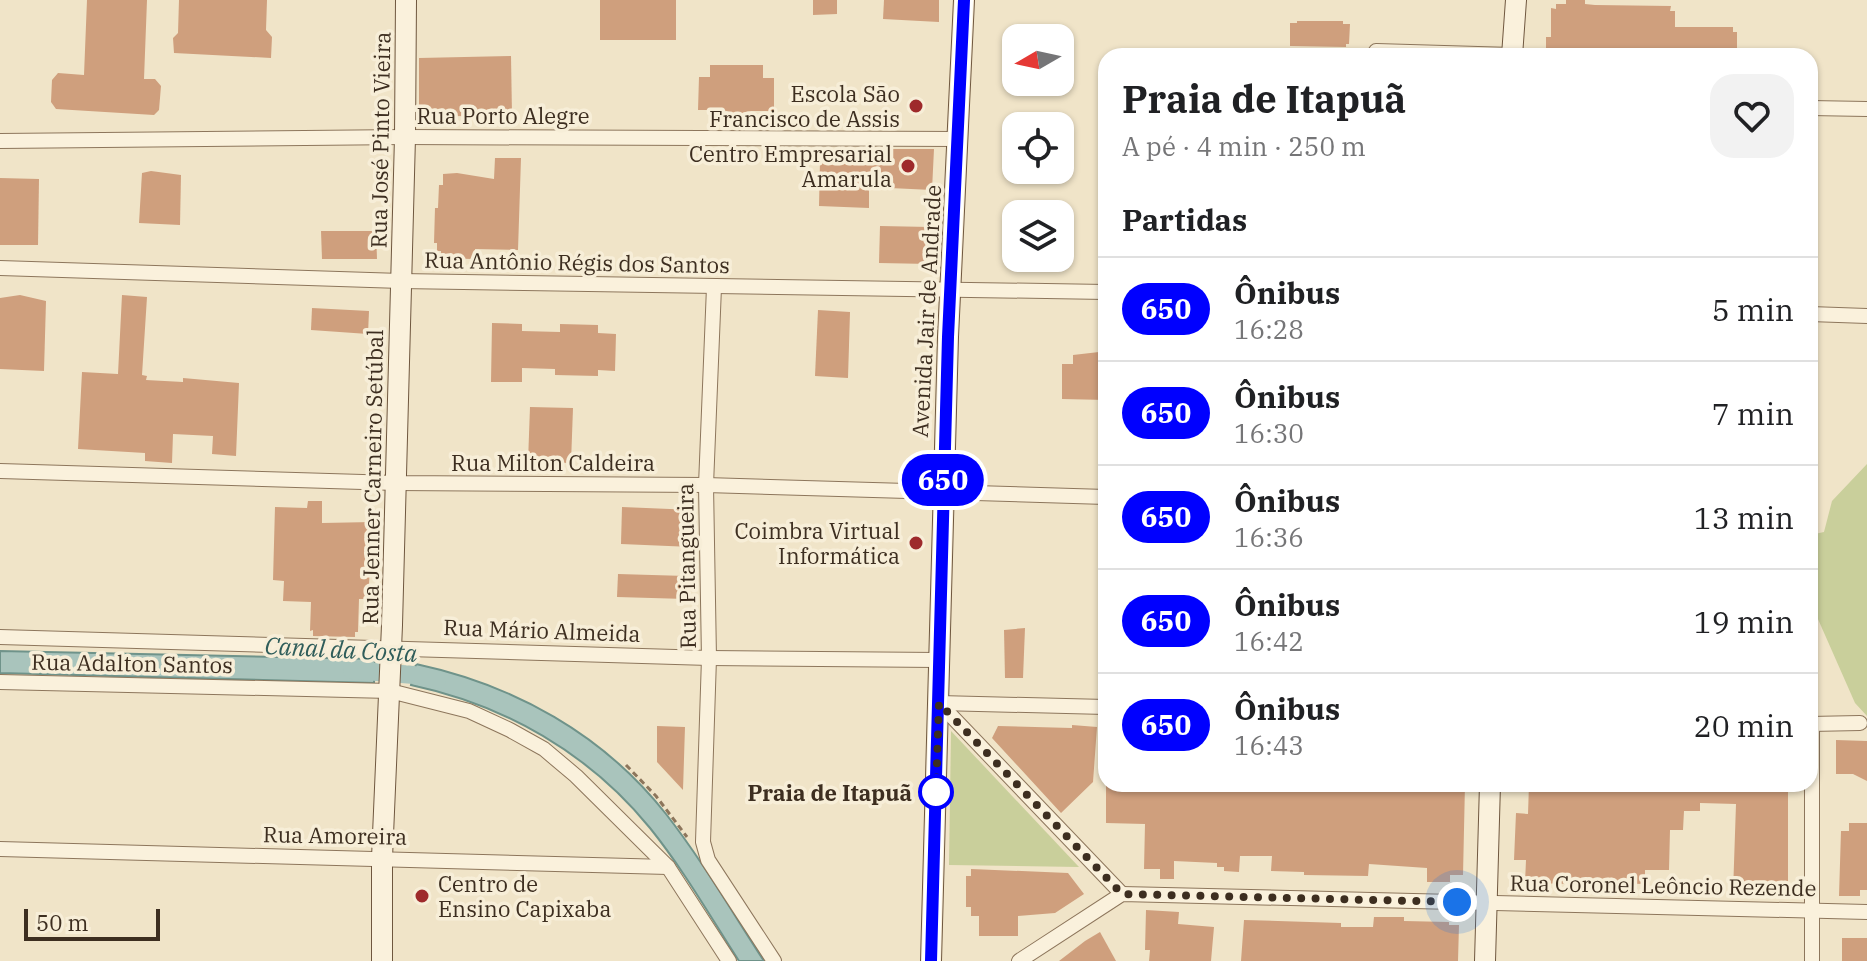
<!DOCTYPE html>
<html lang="pt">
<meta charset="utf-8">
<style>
body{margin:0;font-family:"IBM Plex Serif",serif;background:#f2f2f2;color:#202124;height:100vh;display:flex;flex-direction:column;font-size:30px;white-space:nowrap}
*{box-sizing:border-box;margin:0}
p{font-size:26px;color:#757577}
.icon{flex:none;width:44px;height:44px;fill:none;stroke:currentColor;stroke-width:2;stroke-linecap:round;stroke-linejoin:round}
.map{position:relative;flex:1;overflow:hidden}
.sheet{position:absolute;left:1098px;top:48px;width:720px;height:744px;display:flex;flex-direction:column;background:#fff;border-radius:24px;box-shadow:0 2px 6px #0004}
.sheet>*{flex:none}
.badge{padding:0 16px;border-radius:26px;font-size:28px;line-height:52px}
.needle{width:52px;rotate:261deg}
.buttons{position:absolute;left:1002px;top:24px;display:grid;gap:16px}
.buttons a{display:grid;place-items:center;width:72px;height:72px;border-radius:16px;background:#fff;box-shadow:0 2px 6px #0004;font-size:40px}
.scale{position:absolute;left:24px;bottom:20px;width:136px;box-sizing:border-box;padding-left:8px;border:4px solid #3d2e20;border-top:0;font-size:22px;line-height:28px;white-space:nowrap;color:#3d2e20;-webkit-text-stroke:6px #f7eed8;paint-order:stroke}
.you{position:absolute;width:40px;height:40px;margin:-20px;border:6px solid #fff;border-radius:50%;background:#1a73e8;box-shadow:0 0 0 12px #1a73e833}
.map>.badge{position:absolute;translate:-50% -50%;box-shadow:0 0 0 4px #fff}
h2{padding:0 24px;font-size:30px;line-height:72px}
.round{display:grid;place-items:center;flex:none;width:84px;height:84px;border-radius:24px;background:#f2f2f2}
.summary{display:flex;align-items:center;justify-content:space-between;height:136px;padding:0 24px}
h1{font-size:38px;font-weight:800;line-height:60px}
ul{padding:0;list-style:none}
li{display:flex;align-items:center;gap:24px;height:104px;padding:0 24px;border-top:2px solid #e0e0e0}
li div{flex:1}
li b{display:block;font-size:30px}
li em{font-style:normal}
li .badge{min-width:88px;font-weight:700;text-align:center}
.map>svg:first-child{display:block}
.green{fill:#c9cf9b}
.water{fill:#a9c4bc;stroke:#6f938a;stroke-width:2}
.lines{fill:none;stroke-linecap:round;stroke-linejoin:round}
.canal{stroke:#a9c4bc;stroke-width:18}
.building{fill:#cf9f7d}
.street-casing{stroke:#8d765c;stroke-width:16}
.secondary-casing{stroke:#6f573f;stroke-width:22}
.path{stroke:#8d765c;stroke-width:3;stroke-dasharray:6 4;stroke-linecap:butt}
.street{stroke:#faf1dc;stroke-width:14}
.secondary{stroke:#faf1dc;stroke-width:20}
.line-casing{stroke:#fff;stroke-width:18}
.line{stroke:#00f;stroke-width:12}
.walk{stroke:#3d2e20;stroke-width:8;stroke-dasharray:0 14.4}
.poi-dot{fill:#9e2a2b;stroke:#f7eed8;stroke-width:3}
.stop-dot{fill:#fff;stroke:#00f;stroke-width:4}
.labels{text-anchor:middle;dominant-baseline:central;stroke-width:7;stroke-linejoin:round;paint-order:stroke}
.poi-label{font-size:22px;fill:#3d2e20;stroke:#f7eed8;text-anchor:end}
.street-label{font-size:22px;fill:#3d2e20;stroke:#f7eed8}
.stop-label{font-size:22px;font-weight:bold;fill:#3d2e20;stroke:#f7eed8;text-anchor:end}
.water-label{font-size:24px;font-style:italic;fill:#2f5d5a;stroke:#f7eed8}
</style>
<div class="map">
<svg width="1867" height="961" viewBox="0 0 1867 961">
<rect width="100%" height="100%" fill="#f0e4c8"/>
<!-- green -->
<g class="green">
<polygon points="1867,464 1867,716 1855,703 1810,601 1810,535 1824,532 1832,501"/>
<polygon points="951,731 1079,867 949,865"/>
</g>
<!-- water -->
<g class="water">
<polygon points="0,651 375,659 374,683 0,673"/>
<path d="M 416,664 C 514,685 603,734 666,814 C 702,860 732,912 764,961 L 739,961 C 710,916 683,869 650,828 C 589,753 505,705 411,685 Z"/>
</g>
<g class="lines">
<!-- canal -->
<polyline class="canal" points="352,670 414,675 437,680"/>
</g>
<!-- building -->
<g class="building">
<polygon points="87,0 147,0 144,79 155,79 161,86 159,110 154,115 56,109 51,102 52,80 58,73 84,75"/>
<polygon points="179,0 267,0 266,30 272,37 271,58 174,53 173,38 178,33"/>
<rect x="600" y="0" width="76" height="40"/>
<polygon points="813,0 837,0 837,14 813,15"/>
<polygon points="884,0 939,0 939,22 883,19"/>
<polygon points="1566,0 1585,0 1585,4 1595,5 1671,6 1670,11 1675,11 1675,27 1733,27 1733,32 1737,32 1737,56 1546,51 1546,37 1551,37 1551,8 1556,9 1556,4 1566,4"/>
<polygon points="1297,21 1343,21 1343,24 1350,24 1349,44 1346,44 1346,47 1290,46 1290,23 1297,23"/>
<polygon points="511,56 512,115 419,117 419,58"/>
<polygon points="710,65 763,65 763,78 774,78 774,111 751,111 737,114 723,110 698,110 699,77 710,77"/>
<polygon points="884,149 934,149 932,190 869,187 869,208 819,206 820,161 884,163"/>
<polygon points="495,158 521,158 518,250 475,249 475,258 472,259 441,258 441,251 437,251 437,243 434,243 435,208 438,208 439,185 443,185 443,174 457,173 494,179"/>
<polygon points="151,171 181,175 180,225 139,223 142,173"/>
<polygon points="0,178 39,179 38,245 0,245"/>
<polygon points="880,226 930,227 930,264 879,263"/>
<polygon points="321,231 376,231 377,259 322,259"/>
<polygon points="20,295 46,301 44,371 0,369 0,298"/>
<polygon points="122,295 147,297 142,375 147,376 146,380 183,382 183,378 239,383 236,456 212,454 213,436 173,434 172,463 145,461 145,453 78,449 82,372 118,374"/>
<polygon points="312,308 369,311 368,334 311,330"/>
<polygon points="818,310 850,312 848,378 815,376"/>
<polygon points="492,323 522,324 522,331 560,332 560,324 598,325 598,333 616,334 615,371 598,370 598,376 555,375 555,369 522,368 522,382 491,382"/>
<polygon points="1099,352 1101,360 1106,361 1106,400 1062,399 1062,364 1073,364 1073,355"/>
<polygon points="530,407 573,408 571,463 528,462"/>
<polygon points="308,501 322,501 322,523 373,522 368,599 359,599 358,632 355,632 355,637 313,636 313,630 310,631 311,602 283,601 284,581 273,580 275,507 307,508"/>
<polygon points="622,507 694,510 692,547 621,544"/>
<polygon points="618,574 686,576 686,599 617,597"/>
<polygon points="1025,628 1023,678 1005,678 1004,630"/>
<polygon points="1072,725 1097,727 1093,782 1061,813 992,738 998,726 1072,728"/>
<polygon points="657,726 685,727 683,790 657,762"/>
<polygon points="1836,740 1867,741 1867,781 1853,774 1836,774"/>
<polygon points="1106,784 1181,784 1181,788 1210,789 1211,784 1465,784 1463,875 1450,875 1450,882 1427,882 1427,868 1369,864 1368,876 1304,875 1304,872 1271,871 1272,856 1240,856 1239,872 1224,871 1224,867 1217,867 1217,863 1174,861 1174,879 1160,879 1160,869 1144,869 1145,824 1106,823"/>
<polygon points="1529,784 1788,784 1788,894 1733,893 1736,804 1700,803 1700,811 1684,811 1683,830 1670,830 1669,870 1645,870 1645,884 1605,883 1605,890 1574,889 1574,884 1525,883 1526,860 1514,860 1516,813 1528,814"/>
<polygon points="1849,823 1867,823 1867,890 1860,890 1860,896 1839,896 1841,831 1849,831"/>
<polygon points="971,869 1068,873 1084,894 1055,913 1018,916 1018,936 979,936 979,916 971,916 971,907 966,907 966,876 971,876"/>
<polygon points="1146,910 1179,912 1178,924 1214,927 1211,961 1149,961 1150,950 1145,950"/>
<polygon points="1374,917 1404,917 1404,921 1449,922 1449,925 1459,925 1458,961 1241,961 1244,920 1341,923 1341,927 1373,927"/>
<polygon points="1100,932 1116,961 1059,961 1085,941"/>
<rect x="1842" y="938" width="25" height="23"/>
</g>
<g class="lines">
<!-- street casing -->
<g class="street-casing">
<g id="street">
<polyline points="1376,51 1512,55"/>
<polyline points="1810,108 1867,109"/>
<polyline points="0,141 405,137 958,139"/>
<polyline points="0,268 401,281 1106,292"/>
<polyline points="714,287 706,485 709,658 703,842 708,860 774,961"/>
<polyline points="1810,314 1867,316"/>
<polyline points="0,471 396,483 706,485 1106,497"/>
<polyline points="0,637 709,658 938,660"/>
<polyline points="0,682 390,691 469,711 510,730 544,749 576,776 668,867 729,961"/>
<polyline points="939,703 1122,894"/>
<polyline points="939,703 1106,707"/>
<polyline points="1810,724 1860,723"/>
<polyline points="1812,724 1812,961"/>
<polyline points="0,849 668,867"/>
<polyline points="1019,961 1122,894 1867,912"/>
</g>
</g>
<!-- secondary casing -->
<g class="secondary-casing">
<g id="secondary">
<polyline points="1512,56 1516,0"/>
<polyline points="382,961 382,858 392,625 405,137 406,0"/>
<polyline points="931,961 948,337 964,0"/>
<polyline points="1485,961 1490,784"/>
</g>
</g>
<!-- path -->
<g class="path">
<polyline points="1104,350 1106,349"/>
<polyline points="626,765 656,796 687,837"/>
</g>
<!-- street -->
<use href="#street" class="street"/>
<!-- secondary -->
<use href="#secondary" class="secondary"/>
</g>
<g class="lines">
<!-- line casing -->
<g class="line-casing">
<polyline id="line" points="931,961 948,337 964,0"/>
</g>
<!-- line -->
<use href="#line" class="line"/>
<!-- walk -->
<polyline class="walk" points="936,792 939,703 1122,894 1457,902"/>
</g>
<!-- markers -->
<g class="poi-dot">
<circle cx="916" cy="106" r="8"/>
<circle cx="908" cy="166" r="8"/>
<circle cx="916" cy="543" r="8"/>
<circle cx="422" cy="896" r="8"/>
</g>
<circle class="stop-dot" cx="936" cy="792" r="16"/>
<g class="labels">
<!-- poi labels -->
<g class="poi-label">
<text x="900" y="93">Escola São<tspan x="900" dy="25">Francisco de Assis</tspan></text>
<text x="892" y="153">Centro Empresarial<tspan x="892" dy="25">Amarula</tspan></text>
<text x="900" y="530">Coimbra Virtual<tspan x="900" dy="25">Informática</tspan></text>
<text x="438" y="883" text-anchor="start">Centro de<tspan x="438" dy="25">Ensino Capixaba</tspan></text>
</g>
<!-- street labels -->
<g class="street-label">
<text x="503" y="115">Rua Porto Alegre</text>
<text transform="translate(380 140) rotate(-89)">Rua José Pinto Vieira</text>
<text transform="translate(577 262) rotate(1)">Rua Antônio Régis dos Santos</text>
<text transform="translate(926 311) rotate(-87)">Avenida Jair de Andrade</text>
<text x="553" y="462">Rua Milton Caldeira</text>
<text transform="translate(372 477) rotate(-89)">Rua Jenner Carneiro Setúbal</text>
<text transform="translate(686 566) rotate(-91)">Rua Pitangueira</text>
<text transform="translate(542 630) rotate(2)">Rua Mário Almeida</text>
<text transform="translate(132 663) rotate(1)">Rua Adalton Santos</text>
<text transform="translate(335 835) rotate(1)">Rua Amoreira</text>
<text transform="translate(1663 885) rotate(1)">Rua Coronel Leôncio Rezende</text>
</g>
<!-- stop labels -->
<g class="stop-label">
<text x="912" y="792">Praia de Itapuã</text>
</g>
<!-- water labels -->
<g class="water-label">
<text transform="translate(341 649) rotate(3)">Canal da Costa</text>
</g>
</g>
</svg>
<div class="buttons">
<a><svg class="needle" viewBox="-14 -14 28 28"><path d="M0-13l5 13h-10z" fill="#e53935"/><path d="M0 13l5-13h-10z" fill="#757577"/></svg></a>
<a><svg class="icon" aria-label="locate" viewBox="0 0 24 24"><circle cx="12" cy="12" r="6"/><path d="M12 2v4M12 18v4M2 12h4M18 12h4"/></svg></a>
<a><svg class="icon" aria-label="layers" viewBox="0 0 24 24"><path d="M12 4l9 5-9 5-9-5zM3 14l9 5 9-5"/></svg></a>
</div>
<div class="scale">50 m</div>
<div class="you" style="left:1457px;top:902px"></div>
<b class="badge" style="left:943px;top:480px;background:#00f;color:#fff">650</b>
<section class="sheet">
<div class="summary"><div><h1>Praia de Itapuã</h1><p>A pé · 4 min · 250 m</p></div><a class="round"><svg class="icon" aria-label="heart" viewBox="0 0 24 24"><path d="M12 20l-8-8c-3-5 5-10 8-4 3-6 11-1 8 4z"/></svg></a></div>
<h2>Partidas</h2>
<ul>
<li><span class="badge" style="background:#00f;color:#fff">650</span><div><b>Ônibus</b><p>16:28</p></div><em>5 min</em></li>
<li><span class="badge" style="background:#00f;color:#fff">650</span><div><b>Ônibus</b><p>16:30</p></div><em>7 min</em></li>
<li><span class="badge" style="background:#00f;color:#fff">650</span><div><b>Ônibus</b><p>16:36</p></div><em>13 min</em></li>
<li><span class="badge" style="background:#00f;color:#fff">650</span><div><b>Ônibus</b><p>16:42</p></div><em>19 min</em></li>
<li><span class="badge" style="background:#00f;color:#fff">650</span><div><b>Ônibus</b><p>16:43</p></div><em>20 min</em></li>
</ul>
</section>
</div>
